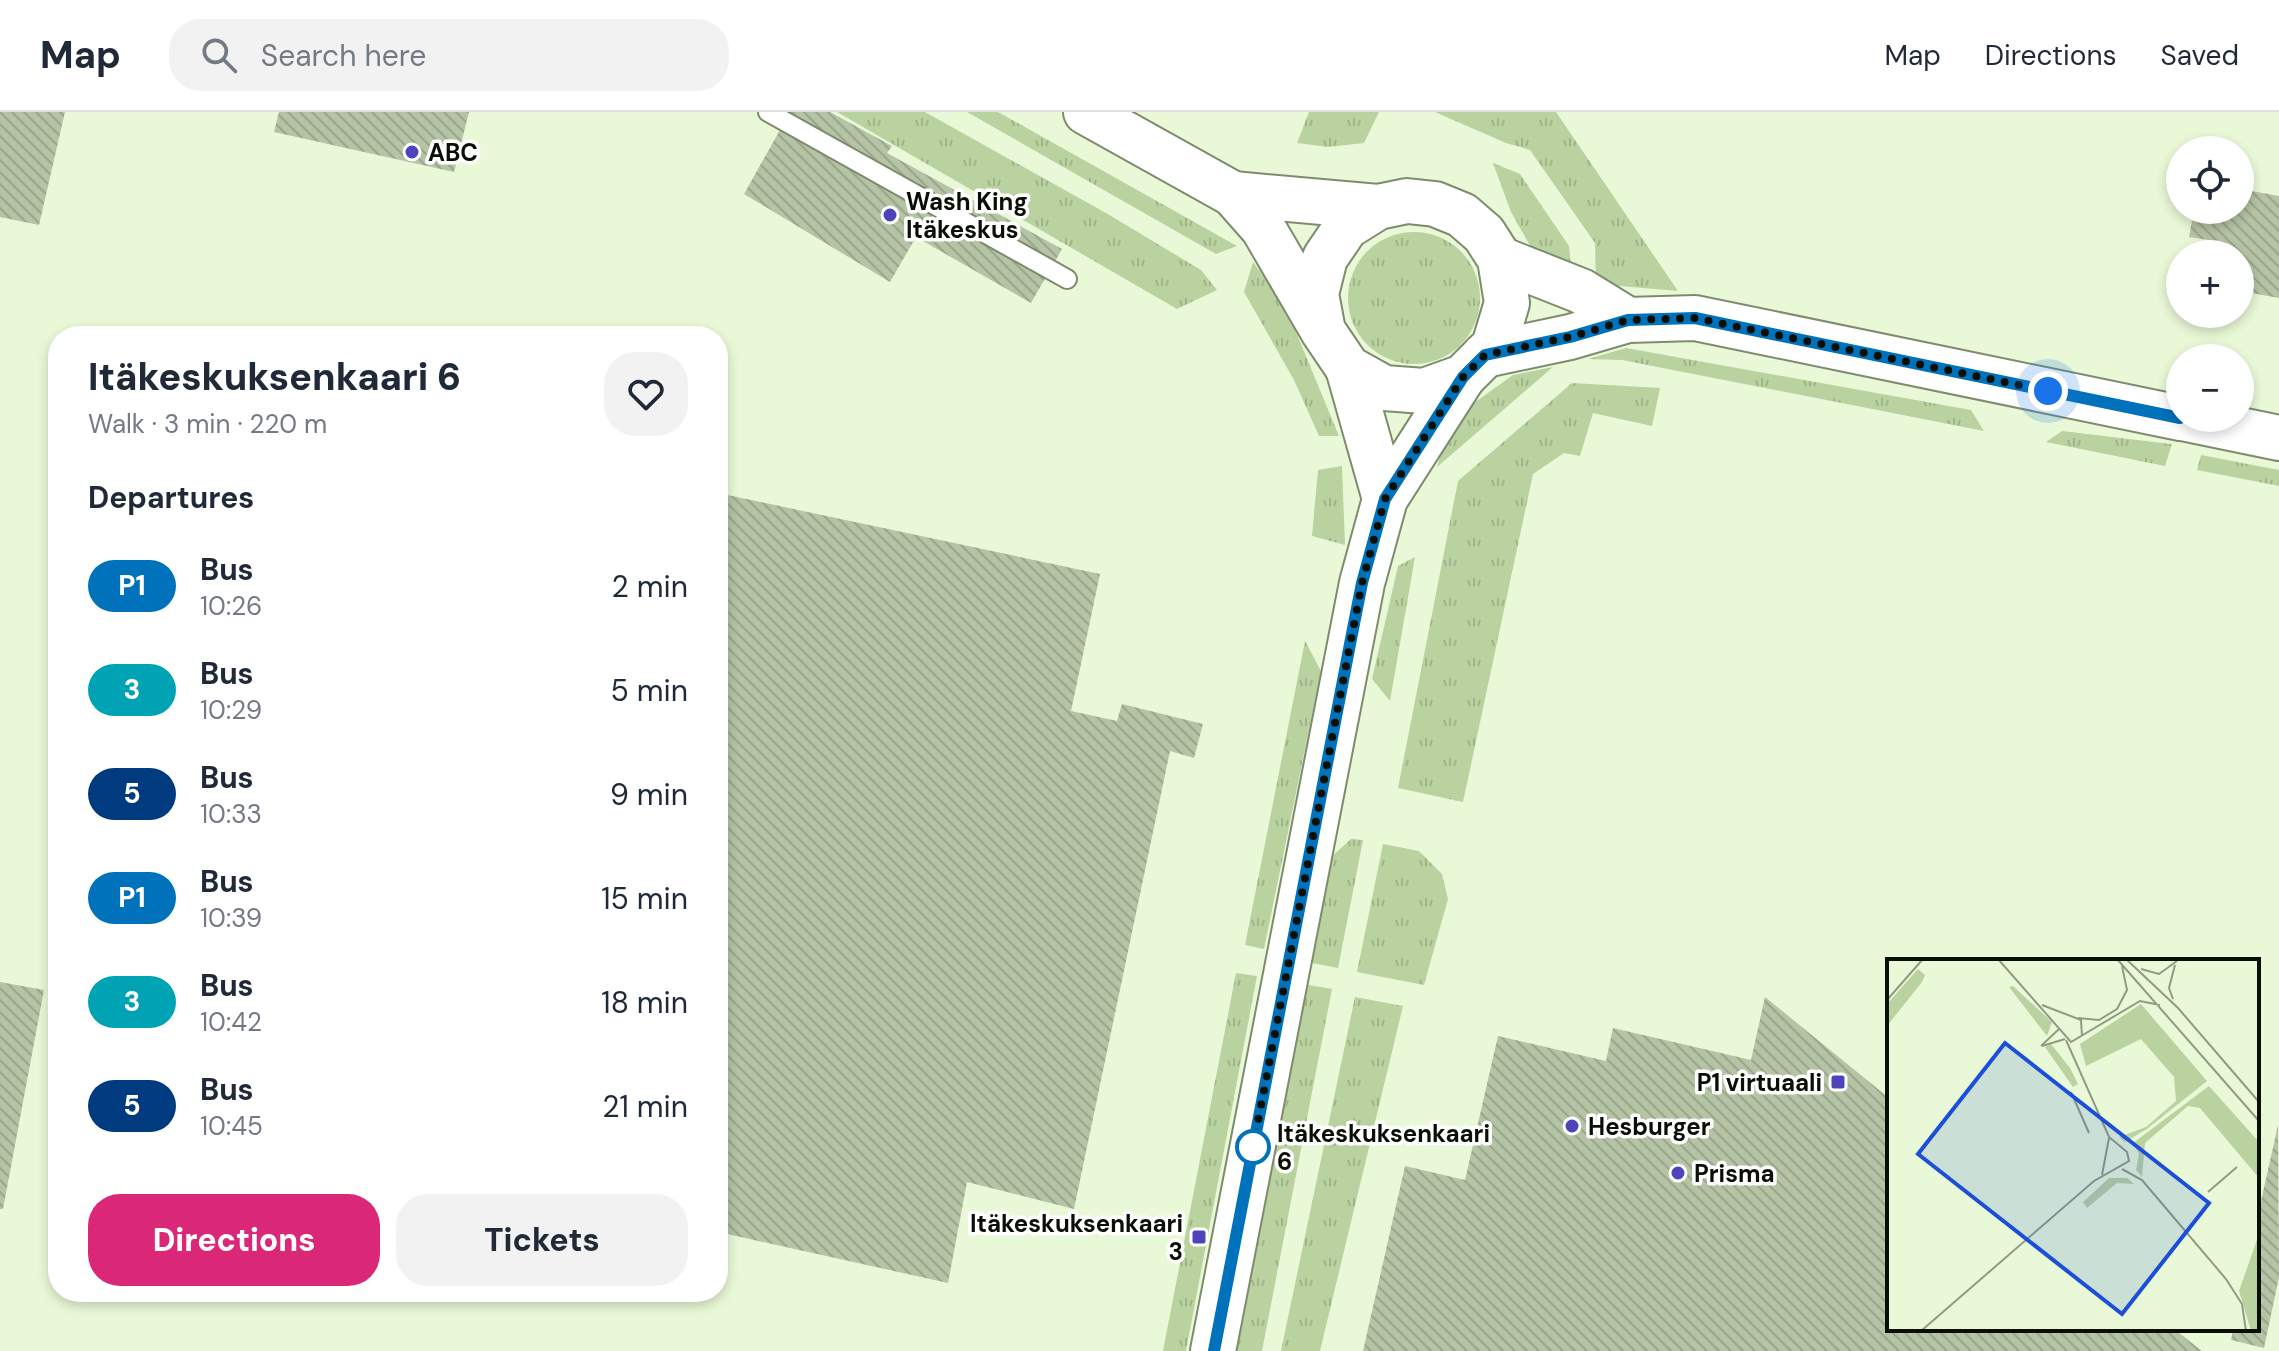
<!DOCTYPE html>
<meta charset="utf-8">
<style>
body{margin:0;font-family:"DM Sans",sans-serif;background:#f2f2f3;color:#1f2937;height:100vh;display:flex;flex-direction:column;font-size:30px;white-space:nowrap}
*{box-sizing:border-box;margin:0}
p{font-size:26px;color:#747a83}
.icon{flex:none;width:44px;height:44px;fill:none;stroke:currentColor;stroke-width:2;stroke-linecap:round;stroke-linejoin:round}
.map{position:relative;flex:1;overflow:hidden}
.sheet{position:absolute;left:48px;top:214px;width:680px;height:976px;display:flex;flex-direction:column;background:#fff;border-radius:32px;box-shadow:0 4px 12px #0003}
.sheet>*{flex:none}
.badge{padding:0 16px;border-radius:26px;font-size:28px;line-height:52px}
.fabs{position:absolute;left:2166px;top:24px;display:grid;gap:16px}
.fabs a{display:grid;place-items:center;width:88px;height:88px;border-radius:50%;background:#fff;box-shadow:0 4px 12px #0003;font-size:40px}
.you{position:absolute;width:40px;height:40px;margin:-20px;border:6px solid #fff;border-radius:50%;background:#1a73e8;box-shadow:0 0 0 12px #1a73e833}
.map>.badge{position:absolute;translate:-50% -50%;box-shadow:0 0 0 4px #fff}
h2{padding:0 40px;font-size:30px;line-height:72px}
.round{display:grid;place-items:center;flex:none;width:84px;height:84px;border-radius:32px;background:#f2f2f3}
.headline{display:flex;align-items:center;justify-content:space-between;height:136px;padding:0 40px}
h1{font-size:38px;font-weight:800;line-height:60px}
.cta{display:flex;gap:16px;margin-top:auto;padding:16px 40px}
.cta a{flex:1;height:92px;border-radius:32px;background:#db2777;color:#fff;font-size:32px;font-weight:800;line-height:92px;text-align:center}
.cta a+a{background:#f2f2f3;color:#1f2937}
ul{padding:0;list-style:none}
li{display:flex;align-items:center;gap:24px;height:104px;padding:0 40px}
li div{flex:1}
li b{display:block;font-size:30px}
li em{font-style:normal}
li .badge{min-width:88px;font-weight:700;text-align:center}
header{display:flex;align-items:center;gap:48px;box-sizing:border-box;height:112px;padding:0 40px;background:#fff;border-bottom:2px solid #e0e1e3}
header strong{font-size:38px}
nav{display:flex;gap:44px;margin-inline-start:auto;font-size:28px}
.search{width:560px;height:72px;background:#f2f2f3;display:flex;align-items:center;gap:20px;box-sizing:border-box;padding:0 28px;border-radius:32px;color:#747a83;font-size:30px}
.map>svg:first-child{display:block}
.grass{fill:url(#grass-tufts)}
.building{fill:url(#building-back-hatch)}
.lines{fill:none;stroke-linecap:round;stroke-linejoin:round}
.service-casing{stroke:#7e8c6e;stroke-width:22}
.tertiary-casing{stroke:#7e8c6e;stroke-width:48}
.service{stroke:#fff;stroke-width:18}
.tertiary{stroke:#fff;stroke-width:44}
.line-casing{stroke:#fff;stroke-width:18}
.line{stroke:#0072bc;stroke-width:12}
.walk{stroke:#0a0f05;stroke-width:8;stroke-dasharray:0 14.4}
.poi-dot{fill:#4d44bb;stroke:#fff;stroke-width:3}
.stop-dot{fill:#fff;stroke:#0072bc;stroke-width:4}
.labels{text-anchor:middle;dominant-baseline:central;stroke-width:7;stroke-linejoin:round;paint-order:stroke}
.poi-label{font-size:24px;font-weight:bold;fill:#0a0f05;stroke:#fff;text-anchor:start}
.stop-label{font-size:24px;font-weight:bold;fill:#0a0f05;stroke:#fff;text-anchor:start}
.inset-road{fill:none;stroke:#909b83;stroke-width:2}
.view{fill:#1d4ed8;fill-opacity:0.15;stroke:#1d4ed8;stroke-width:4}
.inset-edge{fill:none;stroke:#0a0f05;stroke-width:4}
</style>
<header>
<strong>Map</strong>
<div class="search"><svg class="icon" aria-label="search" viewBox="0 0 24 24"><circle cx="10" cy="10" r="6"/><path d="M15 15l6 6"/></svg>Search here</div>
<nav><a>Map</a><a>Directions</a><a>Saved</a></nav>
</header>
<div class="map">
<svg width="2279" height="1239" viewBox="0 0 2279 1239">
<defs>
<pattern id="grass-tufts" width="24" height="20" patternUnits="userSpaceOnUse" patternTransform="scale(2)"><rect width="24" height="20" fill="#bad2a0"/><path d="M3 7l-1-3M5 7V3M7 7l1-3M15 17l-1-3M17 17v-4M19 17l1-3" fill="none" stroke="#9fb388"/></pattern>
<pattern id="building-back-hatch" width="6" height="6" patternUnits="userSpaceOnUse" patternTransform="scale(2)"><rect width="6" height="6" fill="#b4c4a4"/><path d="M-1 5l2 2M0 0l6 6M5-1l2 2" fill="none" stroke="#99a78c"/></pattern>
</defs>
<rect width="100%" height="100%" fill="#e9f9d7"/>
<!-- grass -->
<g class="grass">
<polygon points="837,0 925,0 1106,101 1201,158 1217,178 1177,197"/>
<polygon points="967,0 998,0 1237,134 1216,142"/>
<polygon points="1309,0 1379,0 1364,31 1328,35 1297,31"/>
<polygon points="1435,0 1556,0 1678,179 1596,172 1595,131 1530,38 1506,31"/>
<polygon points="1493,51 1520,62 1569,134 1571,154 1533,139 1511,100"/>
<circle cx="1414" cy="186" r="66"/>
<polygon points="1253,150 1284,191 1339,324 1319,324 1294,268 1244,180"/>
<polygon points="1626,236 1971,298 1984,319 1622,248 1588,247"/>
<polygon points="1553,255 1437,355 1445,328 1467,296 1513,263"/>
<polygon points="1572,271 1660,276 1652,314 1593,301 1580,344 1564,341 1533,362 1463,690 1398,676 1458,369"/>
<polygon points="2062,319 2171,332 2172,332 2165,354 2046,330"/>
<polygon points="2201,343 2279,358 2279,374 2197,358"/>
<polygon points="1342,354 1345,433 1312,424 1318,358"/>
<polygon points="1415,445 1390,589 1372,567 1398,454"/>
<polygon points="1305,529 1321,559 1264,837 1245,833"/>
<polygon points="1351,727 1363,728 1338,856 1312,851 1330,746"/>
<polygon points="1383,732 1419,739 1442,762 1448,787 1424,873 1357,860"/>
<polygon points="1236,861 1257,864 1186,1239 1163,1239"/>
<polygon points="1304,872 1332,877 1262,1239 1233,1239"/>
<polygon points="1355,885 1403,894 1320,1239 1281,1239"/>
</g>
<!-- building -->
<g class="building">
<polygon points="0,0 65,0 39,113 0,105"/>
<polygon points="279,0 469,0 454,60 274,20"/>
<polygon points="790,0 830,0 892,34 887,41 1062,137 1031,191 916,125 890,170 744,82"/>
<polygon points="2240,77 2279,84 2279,186 2240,179 2240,142 2213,142 2215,129 2189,125 2194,98 2240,98"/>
<polygon points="718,381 1100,462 1071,599 1117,609 1122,592 1203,612 1194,646 1170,639 1074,1097 967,1070 948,1171 718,1120"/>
<polygon points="0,870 44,878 3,1097 0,1097"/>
<polygon points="1765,885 1889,986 1889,1217 2174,1217 2202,1239 1363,1239 1405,1054 1465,1068 1498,924 1606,949 1613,916 1751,948"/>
<polygon points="2278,1013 2279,1165 2264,1236 2231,1228 2233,1217 2257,1217 2257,1107"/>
</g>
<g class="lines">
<!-- service casing -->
<g class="service-casing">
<polyline id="service" points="768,0 1067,167"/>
</g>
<!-- tertiary casing -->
<g class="tertiary-casing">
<g id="tertiary">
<polyline points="1086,0 1233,82 1263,116 1323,219 1348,256 1384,276 1424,279 1463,265 1494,234 1507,191 1500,147 1484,122 1462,103 1435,92 1407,89 1378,95 1346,115 1325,146 1316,182 1323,219"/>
<polyline points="1233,82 1378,95"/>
<polyline points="1500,147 1581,179 1628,208"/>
<polyline points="1485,243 1570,225 1628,208 1695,206 2180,306"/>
<polyline points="1348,256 1385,387"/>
<polyline points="2182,306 2279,326"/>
<polyline points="1213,1239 1362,471 1385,387 1463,265"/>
</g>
</g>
<!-- service -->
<use href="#service" class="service"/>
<!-- tertiary -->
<use href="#tertiary" class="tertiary"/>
</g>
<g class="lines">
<!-- line casing -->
<g class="line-casing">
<polyline id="line" points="1214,1239 1351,527 1362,471 1385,387 1463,265 1485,243 1570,225 1628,208 1695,206 2180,306"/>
</g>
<!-- line -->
<use href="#line" class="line"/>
<!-- walk -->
<polyline class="walk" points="1253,1035 1362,471 1385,387 1463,265 1485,243 1570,225 1628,208 1695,206 2048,279"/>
</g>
<!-- markers -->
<g class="poi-dot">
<circle cx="412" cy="40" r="8"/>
<circle cx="890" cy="103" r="8"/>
<rect x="1830" y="962" width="16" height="16" rx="4"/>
<circle cx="1572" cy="1014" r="8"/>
<circle cx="1678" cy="1061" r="8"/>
<rect x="1191" y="1117" width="16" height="16" rx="4"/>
</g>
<circle class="stop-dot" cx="1253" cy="1035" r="16"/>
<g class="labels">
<!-- poi labels -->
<g class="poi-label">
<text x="428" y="40">ABC</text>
<text x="906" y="89">Wash King<tspan x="906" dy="28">Itäkeskus</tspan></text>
<text x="1822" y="970" text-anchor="end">P1 virtuaali</text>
<text x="1588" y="1014">Hesburger</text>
<text x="1694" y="1061">Prisma</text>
<text x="1183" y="1111" text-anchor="end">Itäkeskuksenkaari<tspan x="1183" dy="28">3</tspan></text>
</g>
<!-- stop labels -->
<g class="stop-label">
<text x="1277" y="1021">Itäkeskuksenkaari<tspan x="1277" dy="28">6</tspan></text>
</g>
</g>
<!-- overview -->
<g transform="translate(1887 847)">
<rect width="372" height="372" fill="#e9f9d7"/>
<path d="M 31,10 L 38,16 L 35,23 L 0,67 L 0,45 ZM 126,27 L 165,63 L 160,77 L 122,28 ZM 254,45 L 320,122 L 260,170 L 238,183 L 232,178 L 259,168 L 289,142 L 287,118 L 254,80 L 199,107 L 193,85 ZM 164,85 L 183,109 L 191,125 L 186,128 L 158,88 ZM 322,127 L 372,183 L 372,219 L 313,149 L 301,147 L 258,184 L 255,218 L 249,211 L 252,195 L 246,184 ZM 222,219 L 240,219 L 247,225 L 230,224 L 200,249 L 196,243 ZM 372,275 L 372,372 L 364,372 L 352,332 Z" fill="#bad2a0"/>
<path class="inset-road" d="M 111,0 L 184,83 L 253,42 L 273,46M 230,0 L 372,162M 239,0 L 291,49 L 372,143M 254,10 L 272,15 L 290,2M 286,40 L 282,29 L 288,6M 0,41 L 36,0M 155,46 L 194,61 L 195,77M 191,59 L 212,61 L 230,50 L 240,31 L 235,7M 154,87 L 172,70M 155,87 L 178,80M 184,133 L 202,174M 235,210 L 255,221 L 339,320 L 355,345 L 359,372M 215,216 L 222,179M 321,233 L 350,208M 34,372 L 207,222 L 242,202 L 240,193 L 222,178 L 179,81"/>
<path class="view" d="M 118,84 L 322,244 L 235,355 L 31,195 Z"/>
<rect width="372" height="372" class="inset-edge"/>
</g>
</svg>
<div class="fabs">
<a><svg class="icon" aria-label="locate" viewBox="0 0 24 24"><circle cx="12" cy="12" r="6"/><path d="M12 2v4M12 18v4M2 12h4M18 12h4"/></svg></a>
<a>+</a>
<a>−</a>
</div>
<div class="you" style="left:2048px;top:279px"></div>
<section class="sheet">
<div class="headline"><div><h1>Itäkeskuksenkaari 6</h1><p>Walk · 3 min · 220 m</p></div><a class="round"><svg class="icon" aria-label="heart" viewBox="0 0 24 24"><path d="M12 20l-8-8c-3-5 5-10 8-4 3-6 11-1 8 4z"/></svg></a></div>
<h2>Departures</h2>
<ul>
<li><span class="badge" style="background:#0072bc;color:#fff">P1</span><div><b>Bus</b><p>10:26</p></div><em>2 min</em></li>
<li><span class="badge" style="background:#00a3b4;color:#fff">3</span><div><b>Bus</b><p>10:29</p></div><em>5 min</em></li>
<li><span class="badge" style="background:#003b80;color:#fff">5</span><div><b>Bus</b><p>10:33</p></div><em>9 min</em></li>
<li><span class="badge" style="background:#0072bc;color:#fff">P1</span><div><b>Bus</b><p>10:39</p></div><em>15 min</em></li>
<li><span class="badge" style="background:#00a3b4;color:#fff">3</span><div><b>Bus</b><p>10:42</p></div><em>18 min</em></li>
<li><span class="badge" style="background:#003b80;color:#fff">5</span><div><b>Bus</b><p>10:45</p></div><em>21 min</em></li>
</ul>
<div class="cta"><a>Directions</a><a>Tickets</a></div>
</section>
</div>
